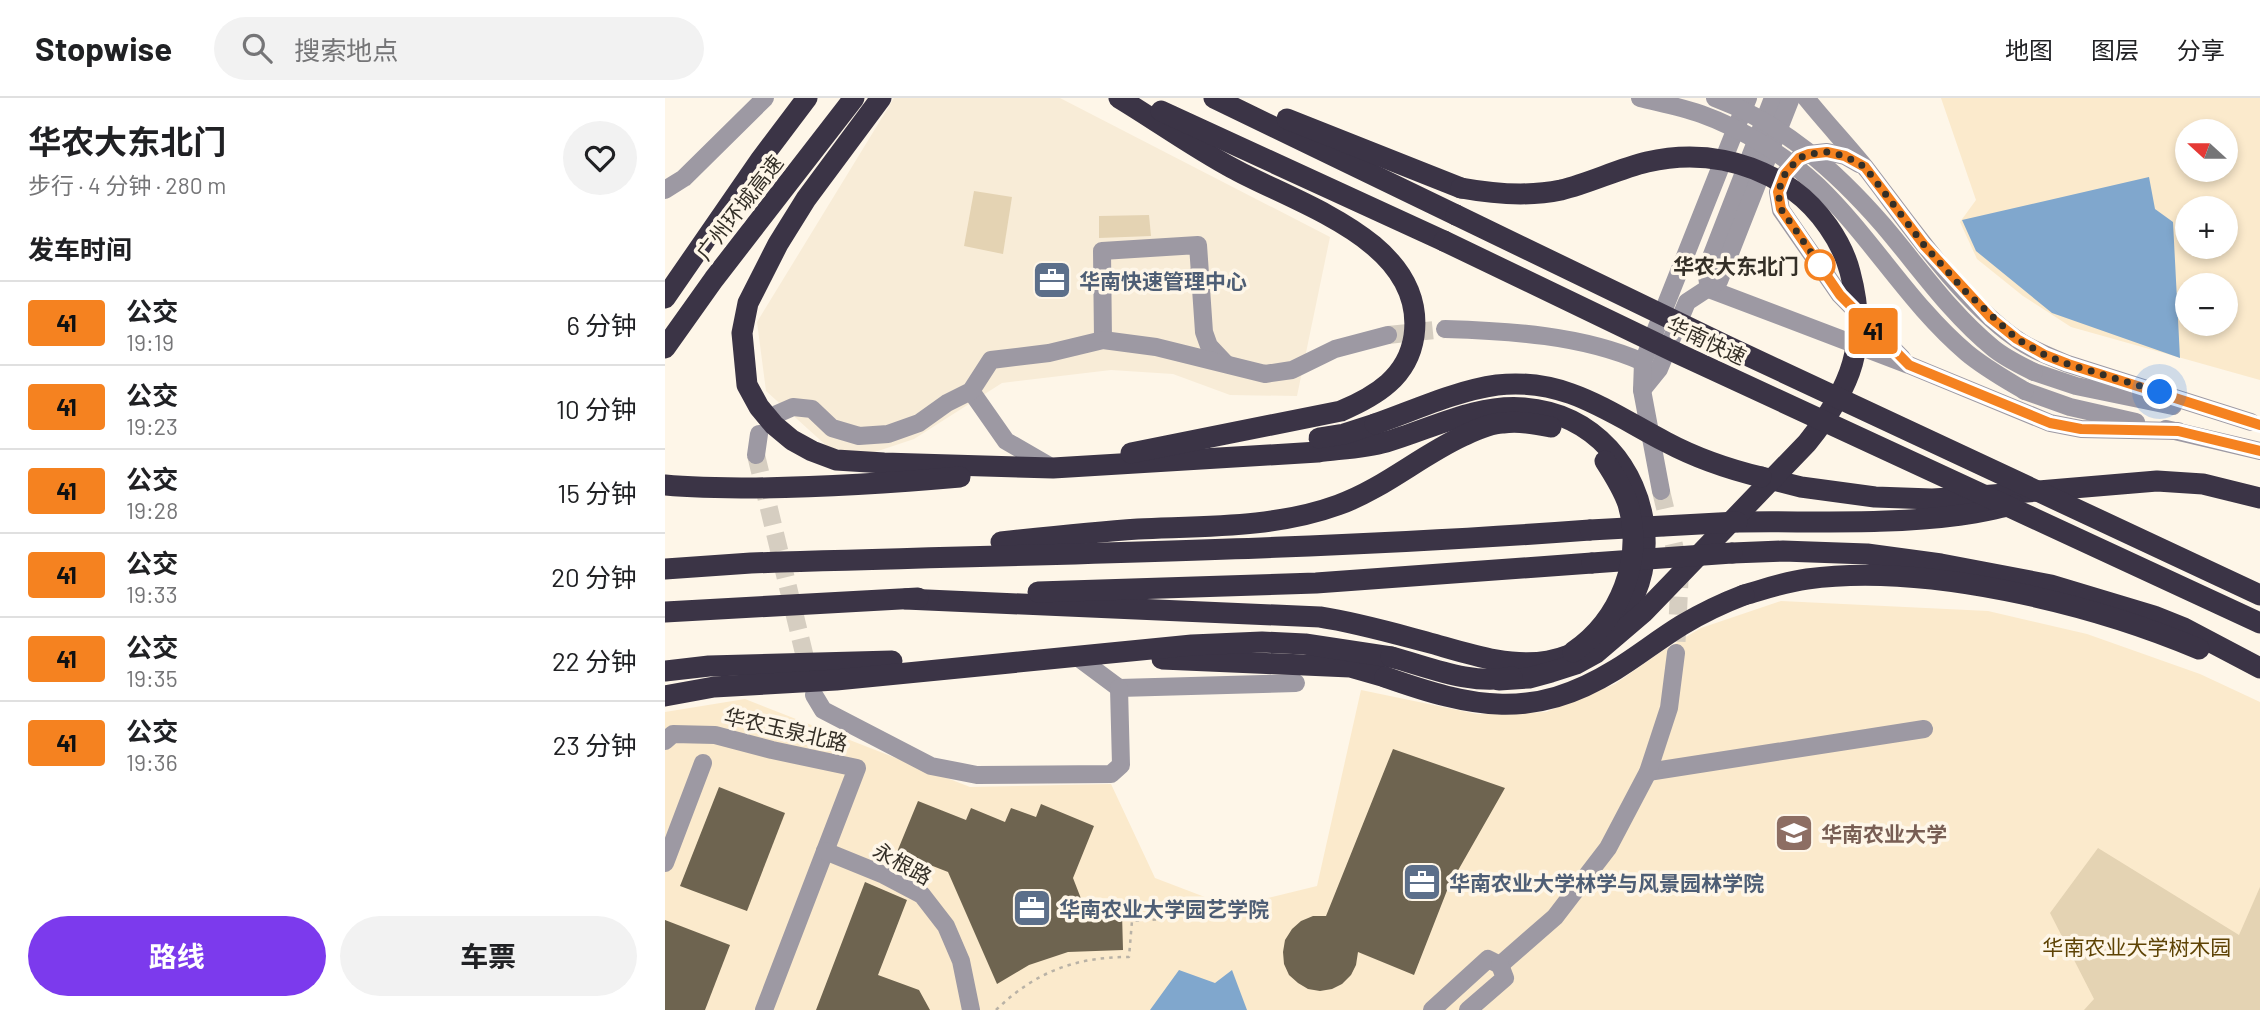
<!DOCTYPE html>
<html lang="zh">
<meta charset="utf-8">
<style>
body{margin:0;font-family:Barlow,"Noto Sans SC",sans-serif;background:#f2f2f2;color:#202124;height:100vh;display:flex;flex-direction:column;font-size:26px;white-space:nowrap}
*{box-sizing:border-box;margin:0}
p{font-size:23px;color:#757577}
.icon{flex:none;width:38px;height:38px;fill:none;stroke:currentColor;stroke-width:2;stroke-linecap:round;stroke-linejoin:round}
.map{position:relative;flex:1;overflow:hidden}
.panel{display:flex;flex-direction:column;background:#fff;width:665px}
.panel>*{flex:none}
.badge{padding:0 14px;border-radius:5px;font-size:24px;line-height:46px}
.needle{width:46px;rotate:291deg}
.tools{position:absolute;left:1510px;top:21px;display:grid;gap:14px}
.tools a{display:grid;place-items:center;width:63px;height:63px;border-radius:50%;background:#fff;box-shadow:0 4px 10px #0003;font-size:35px}
.you{position:absolute;width:35px;height:35px;margin:-18px;border:5px solid #fff;border-radius:50%;background:#1a73e8;box-shadow:0 0 0 10px #1a73e833}
.map>.badge{position:absolute;translate:-50% -50%;box-shadow:0 0 0 4px #fff}
h2{padding:0 28px;font-size:26px;line-height:63px}
.round{display:grid;place-items:center;flex:none;width:74px;height:74px;border-radius:37px;background:#f2f2f2}
.overview{display:flex;align-items:center;justify-content:space-between;height:119px;padding:0 28px}
h1{font-size:33px;font-weight:700;line-height:52px}
.action{display:flex;gap:14px;margin-top:auto;padding:14px 28px}
.action a{flex:1;height:80px;border-radius:42px;background:#7c3aed;color:#fff;font-size:28px;font-weight:700;line-height:80px;text-align:center}
.action a+a{background:#f2f2f2;color:#202124}
ul{padding:0;list-style:none}
li{display:flex;align-items:center;gap:21px;height:84px;padding:0 28px;border-top:2px solid #e0e0e0}
li div{flex:1}
li b{display:block;font-size:26px}
li em{font-style:normal}
li .badge{min-width:77px;font-weight:700;text-align:center}
header{display:flex;align-items:center;gap:42px;box-sizing:border-box;height:98px;padding:0 35px;background:#fff;border-bottom:2px solid #e0e0e0}
header strong{font-size:33px}
nav{display:flex;gap:38px;margin-inline-start:auto;font-size:24px}
.search{width:490px;height:63px;background:#f2f2f2;display:flex;align-items:center;gap:18px;box-sizing:border-box;padding:0 24px;border-radius:38px;color:#757577;font-size:26px}
main{display:flex;flex:1;min-height:0}
.map>svg:first-child{display:block}
.commercial{fill:#f8ecd7}
.built{fill:#fbeacc;fill-rule:evenodd}
.green{fill:#e4d3b3}
.water{fill:#80a7cd}
.building{fill:#6e6450}
.lines{fill:none;stroke-linecap:round;stroke-linejoin:round}
.minor-tunnel{stroke:#d6cec1;stroke-width:18;stroke-dasharray:18 9;stroke-linecap:butt}
.path{stroke:#b9b2a6;stroke-width:2.5;stroke-dasharray:3.5 5;stroke-linecap:butt}
.minor{stroke:#9d99a3;stroke-width:18}
.highway{stroke:#3b3446;stroke-width:21}
.minor-bridge{stroke:#9d99a3;stroke-width:18}
.highway-bridge{stroke:#3b3446;stroke-width:21}
.line-casing{stroke:#fff;stroke-width:16}
.line{stroke:#f58220;stroke-width:10}
.walk{stroke:#342f27;stroke-width:7;stroke-dasharray:0 12.6}
.stop-dot{fill:#fff;stroke:#f58220;stroke-width:3.5}
.labels{text-anchor:middle;dominant-baseline:central;stroke-width:7;stroke-linejoin:round;paint-order:stroke}
.street-label{font-size:21px;fill:#342f27;stroke:#fef6e8}
.stop-label{font-size:21px;font-weight:bold;fill:#342f27;stroke:#fef6e8;text-anchor:end}
.service-label{font-size:21px;font-weight:bold;fill:#4e5e75;stroke:#fef6e8;text-anchor:start}
.education-label{font-size:21px;font-weight:bold;fill:#785e54;stroke:#fef6e8;text-anchor:start}
.park-label{font-size:21px;fill:#5e4305;stroke:#fef6e8}
</style>
<header>
<strong>Stopwise</strong>
<div class="search"><svg class="icon" aria-label="search" viewBox="0 0 24 24"><circle cx="10" cy="10" r="6"/><path d="M15 15l6 6"/></svg>搜索地点</div>
<nav><a>地图</a><a>图层</a><a>分享</a></nav>
</header>
<main>
<section class="panel">
<div class="overview"><div><h1>华农大东北门</h1><p>步行 · 4 分钟 · 280 m</p></div><a class="round"><svg class="icon" aria-label="heart" viewBox="0 0 24 24"><path d="M12 20l-8-8c-3-5 5-10 8-4 3-6 11-1 8 4z"/></svg></a></div>
<h2>发车时间</h2>
<ul>
<li><span class="badge" style="background:#f58220;color:#111">41</span><div><b>公交</b><p>19:19</p></div><em>6 分钟</em></li>
<li><span class="badge" style="background:#f58220;color:#111">41</span><div><b>公交</b><p>19:23</p></div><em>10 分钟</em></li>
<li><span class="badge" style="background:#f58220;color:#111">41</span><div><b>公交</b><p>19:28</p></div><em>15 分钟</em></li>
<li><span class="badge" style="background:#f58220;color:#111">41</span><div><b>公交</b><p>19:33</p></div><em>20 分钟</em></li>
<li><span class="badge" style="background:#f58220;color:#111">41</span><div><b>公交</b><p>19:35</p></div><em>22 分钟</em></li>
<li><span class="badge" style="background:#f58220;color:#111">41</span><div><b>公交</b><p>19:36</p></div><em>23 分钟</em></li>
</ul>
<div class="action"><a>路线</a><a>车票</a></div>
</section>
<div class="map">
<svg width="1595" height="912" viewBox="0 0 1595 912">
<rect width="100%" height="100%" fill="#fef6e8"/>
<!-- commercial -->
<polygon class="commercial" points="229,0 395,0 665,139 632,298 565,297 508,276 446,272 337,285 249,341 204,356 164,350 101,293 92,224"/>
<!-- built -->
<g class="built">
<path d="M 1276,0 L 1595,0 L 1595,282 L 1406,229 L 1358,198 L 1312,161 L 1295,124 L 1311,102 ZM 1522,33 L 1561,33 L 1561,72 L 1522,72 ZM 1522,110 L 1561,110 L 1561,149 L 1522,149 ZM 1522,187 L 1561,187 L 1561,226 L 1522,226 Z"/>
<polygon points="1116,503 1323,513 1422,536 1535,576 1595,604 1595,912 0,912 0,614 80,601 305,689 446,686 490,780 566,809 652,788 696,592 812,616 881,614 950,586 994,555 1036,530"/>
</g>
<!-- green -->
<g class="green">
<polygon points="309,93 347,99 338,156 299,148"/>
<polygon points="484,117 486,138 434,140 434,118"/>
<polygon points="1433,750 1574,837 1595,789 1595,912 1419,912 1429,901 1385,815"/>
</g>
<!-- water -->
<g class="water">
<polygon points="1484,79 1490,111 1508,124 1515,260 1387,215 1311,153 1297,122"/>
<polygon points="514,872 550,885 567,872 582,912 485,912"/>
</g>
<!-- building -->
<g class="building">
<polygon points="728,651 840,690 783,790 749,877 693,854 691,867 686,877 677,886 667,891 655,893 643,891 633,885 624,877 619,866 618,854 620,842 627,831 636,823 648,818 661,818"/>
<polygon points="54,689 120,715 82,813 15,788"/>
<polygon points="253,703 301,722 306,710 340,724 346,710 371,719 376,706 429,728 408,780 422,816 457,815 458,852 403,854 364,867 332,886 283,774 232,754"/>
<polygon points="200,784 242,802 213,877 254,892 265,912 151,912"/>
<polygon points="0,822 65,847 40,912 0,912"/>
</g>
<g class="lines">
<!-- minor-tunnel -->
<g class="minor-tunnel">
<polyline points="723,237 780,231"/>
<polyline points="91,357 144,576"/>
<polyline points="996,393 1015,472 1011,555"/>
</g>
<!-- path -->
<path class="path" d="M 331,912 C 370,874 410,859 464,859 L 467,823 L 498,821"/>
<!-- minor -->
<g class="minor">
<path d="M 1141,0 C 1161,25 1183,48 1203,73 C 1246,129 1293,199 1350,240 C 1366,252 1386,259 1403,266 L 1586,324"/>
<polyline points="1194,66 1180,58 1162,54 1144,56 1134,60 1120,76 1113,94 1116,112 1175,197 1237,260"/>
<polyline points="0,92 19,80 100,0"/>
<polyline points="1044,191 1244,267 1385,325 1416,331 1513,333"/>
<polyline points="1044,191 1041,172 1108,0"/>
<path d="M 780,231 C 845,233 917,237 978,264"/>
<polyline points="438,242 437,153 533,147 539,234 544,248 560,265"/>
<polyline points="1369,274 1411,288 1508,308"/>
<polyline points="977,292 994,271 1022,204 1054,183 1126,0"/>
<polyline points="306,293 341,343 388,370"/>
<polyline points="1360,293 1405,309 1471,324"/>
<polyline points="112,316 128,309 147,311 167,330 194,338 223,336 254,325 282,305 306,293 326,262 384,255 438,242 491,249 600,276 627,272 670,251 723,237"/>
<polyline points="1501,331 1595,353"/>
<polyline points="91,357 94,336"/>
<polyline points="996,393 977,292 978,264 1083,0"/>
<polyline points="411,558 454,590 631,585"/>
<polyline points="149,597 158,612 266,668 312,677 446,676 456,667 454,590"/>
<polyline points="0,643 8,636 50,637 107,652 192,670 99,912"/>
<polyline points="983,674 1259,631"/>
<polyline points="160,753 219,777 257,797 281,828 296,863 306,912"/>
<polyline points="0,765 38,665"/>
<polyline points="835,867 890,819 943,750 983,674 1004,610 1011,555"/>
<polyline points="767,912 823,861 835,867"/>
<polyline points="803,912 840,880 835,867"/>
</g>
<!-- highway -->
<g class="highway">
<path d="M 216,0 L 141,101 L 113,146 L 83,205 L 77,235 L 82,287 L 94,309 L 109,327 L 127,342 L 147,353 L 171,362 L 219,365 L 388,370 L 653,354 C 675,351 699,350 721,344 C 766,331 811,306 859,310 C 1003,322 1028,535 883,563 C 846,570 804,556 769,546 C 731,536 694,525 655,519 L 240,501"/>
<path d="M 454,0 C 492,23 528,49 567,70 C 632,106 762,143 749,238 C 743,279 711,298 676,313 L 466,355"/>
<polyline points="549,0 791,117"/>
<polyline points="496,13 779,143"/>
<polyline points="622,21 796,90"/>
<polyline points="0,200 96,61 142,0"/>
<polyline points="0,250 49,181 189,0"/>
<polyline points="654,340 679,336 710,326"/>
<polyline points="1096,379 1136,389 1210,399 1267,401 1303,399 1492,383 1538,386 1595,400"/>
<path d="M 0,387 C 30,390 61,390 91,390 C 159,389 227,385 295,379"/>
<path d="M 1074,424 C 1148,423 1223,427 1296,417 C 1314,415 1332,410 1349,407"/>
<path d="M 336,444 C 382,439 428,434 473,431 C 540,428 610,430 673,407 C 718,391 755,358 798,338 C 811,332 825,325 838,325 C 855,323 870,326 886,329"/>
<polyline points="1067,455 1118,453 1202,456 1276,466 1386,487 1489,518 1519,530 1595,570"/>
<path d="M 0,471 L 86,465 C 366,456 646,453 925,432"/>
<polyline points="373,494 651,485 927,465"/>
<path d="M 1079,497 C 1100,491 1120,484 1142,481 C 1260,465 1425,505 1534,551"/>
<polyline points="0,514 253,500"/>
<polyline points="497,561 685,569 720,579"/>
<polyline points="0,573 44,568 227,563"/>
<polyline points="0,598 49,589 171,582 527,547 597,544 640,546 726,559"/>
</g>
<!-- minor-bridge -->
<g class="minor-bridge">
<path d="M 975,0 C 995,5 1016,9 1036,16 C 1078,31 1121,58 1153,88 C 1207,140 1245,207 1302,255 C 1320,270 1340,281 1360,293"/>
<path d="M 1050,0 C 1117,25 1171,73 1218,127 C 1253,168 1285,215 1328,250 C 1340,260 1355,267 1369,274"/>
</g>
<!-- highway-bridge -->
<g class="highway-bridge">
<path d="M 796,90 C 829,96 863,99 896,92 C 925,85 953,71 982,64 C 1034,52 1085,62 1128,92 C 1154,111 1177,143 1185,174 C 1204,245 1187,289 1142,345 L 979,514 L 931,555 L 911,566 L 886,574 L 864,580 L 834,582"/>
<polyline points="791,117 1062,248 1595,497"/>
<polyline points="779,143 1014,256 1595,525"/>
<path d="M 710,326 C 750,312 790,293 832,287 C 900,279 945,315 1001,344 C 1031,360 1063,371 1096,379"/>
<polyline points="925,432 1072,424"/>
<polyline points="927,465 1067,455"/>
<path d="M 908,554 C 955,522 979,462 963,406 C 958,391 949,377 940,363"/>
<path d="M 726,559 C 764,569 807,588 847,579"/>
<path d="M 720,579 C 808,610 867,623 950,572 C 973,558 994,541 1017,527 C 1037,515 1058,505 1079,497"/>
</g>
</g>
<g class="lines">
<!-- line casing -->
<g class="line-casing">
<polyline id="line" points="1595,327 1403,266 1380,257 1352,241 1326,220 1259,147 1200,69 1180,58 1162,54 1144,56 1134,60 1120,76 1113,94 1116,111 1175,197 1244,267 1385,325 1416,331 1513,333 1595,353"/>
</g>
<!-- line -->
<use href="#line" class="line"/>
<!-- walk -->
<polyline class="walk" points="1155,167 1161,176 1116,111 1113,94 1120,76 1134,60 1144,56 1162,54 1180,58 1200,69 1259,147 1300,193 1352,241 1380,257 1403,266 1495,294"/>
</g>
<!-- icons -->
<defs>
<g id="office-square" transform="scale(2.0125)"><rect x="-9" y="-9" width="18" height="18" rx="4" fill="#5c6f8a" stroke="#fef6e8"/><path d="M-6-3h4V-5.5h4V-3h4V5H-6ZM-1-4.5V-3h2v-1.5ZM-6 0V1H6V0Z" fill="#fff"/></g>
<g id="university-square" transform="scale(2.0125)"><rect x="-9" y="-9" width="18" height="18" rx="4" fill="#8d6e63" stroke="#fef6e8"/><path d="M0-5L7-2L0 1L-7-2ZM-4 1L0 2.5L4 1V4Q0 6-4 4Z" fill="#fff"/></g>
</defs>
<g fill-rule="evenodd">
<use href="#office-square" x="387" y="182"/>
<use href="#university-square" x="1129" y="735"/>
<use href="#office-square" x="757" y="784"/>
<use href="#office-square" x="367" y="810"/>
</g>
<!-- markers -->
<circle class="stop-dot" cx="1155" cy="167" r="14"/>
<g class="labels">
<!-- street labels -->
<g class="street-label">
<text transform="translate(74 109) rotate(-52)">广州环城高速</text>
<text transform="translate(1042 242) rotate(25)">华南快速</text>
<text transform="translate(121 631) rotate(13)">华农玉泉北路</text>
<text transform="translate(238 765) rotate(29)">永根路</text>
</g>
<!-- stop labels -->
<g class="stop-label">
<text x="1134" y="167">华农大东北门</text>
</g>
<!-- service labels -->
<g class="service-label">
<text x="414" y="182">华南快速管理中心</text>
<text x="784" y="784">华南农业大学林学与风景园林学院</text>
<text x="394" y="810">华南农业大学园艺学院</text>
</g>
<!-- education labels -->
<g class="education-label">
<text x="1156" y="735">华南农业大学</text>
</g>
<!-- park labels -->
<g class="park-label">
<text x="1472" y="848">华南农业大学树木园</text>
</g>
</g>
</svg>
<div class="tools">
<a><svg class="needle" viewBox="-14 -14 28 28"><path d="M0-13l5 13h-10z" fill="#e53935"/><path d="M0 13l5-13h-10z" fill="#757577"/></svg></a>
<a>+</a>
<a>−</a>
</div>
<div class="you" style="left:1495px;top:294px"></div>
<b class="badge" style="left:1208px;top:233px;background:#f58220;color:#111">41</b>
</div>
</main>
